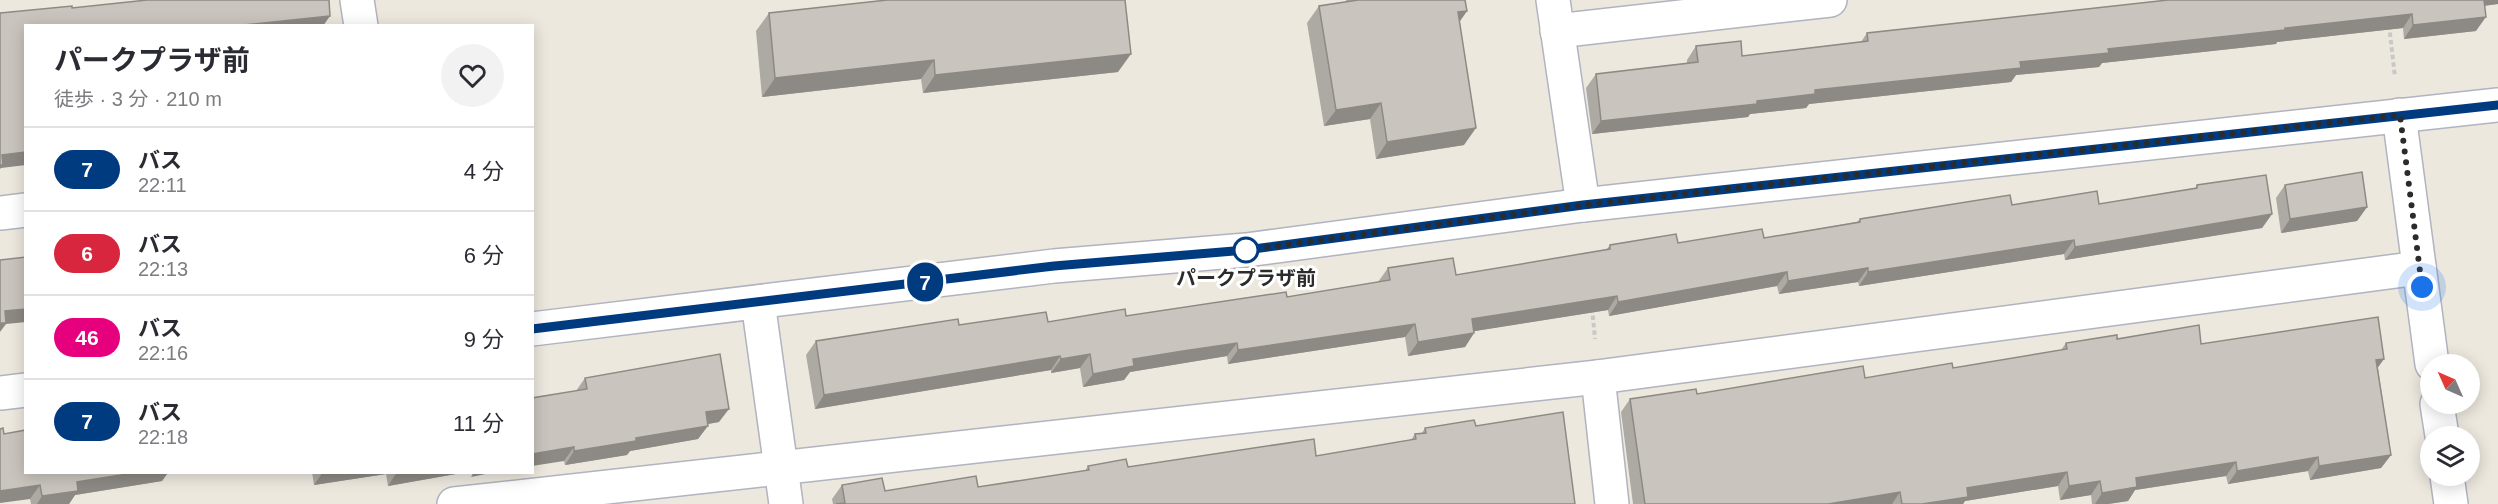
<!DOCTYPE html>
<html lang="ja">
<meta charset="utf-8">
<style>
body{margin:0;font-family:Helvetica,"Noto Sans JP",sans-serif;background:#f2f2f3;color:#2b2b33;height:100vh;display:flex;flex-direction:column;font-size:22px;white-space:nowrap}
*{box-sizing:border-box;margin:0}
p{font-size:20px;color:#7c7c81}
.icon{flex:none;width:33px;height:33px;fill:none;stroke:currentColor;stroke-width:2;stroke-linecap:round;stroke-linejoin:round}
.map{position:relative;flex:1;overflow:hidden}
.drawer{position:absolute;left:24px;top:24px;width:510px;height:450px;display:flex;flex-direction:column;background:#fff;border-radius:0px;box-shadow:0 3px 15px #0003}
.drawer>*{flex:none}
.badge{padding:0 12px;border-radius:20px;font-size:21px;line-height:39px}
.needle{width:39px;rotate:315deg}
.fabs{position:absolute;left:2420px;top:354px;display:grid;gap:12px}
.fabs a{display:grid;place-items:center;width:60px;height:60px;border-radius:50%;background:#fff;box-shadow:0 3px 15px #0003;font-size:30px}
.you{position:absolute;width:30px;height:30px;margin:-15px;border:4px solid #fff;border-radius:50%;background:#1a73e8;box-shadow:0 0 0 9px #1a73e833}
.map>.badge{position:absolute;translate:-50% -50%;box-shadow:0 0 0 3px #fff}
.round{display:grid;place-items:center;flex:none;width:63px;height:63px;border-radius:32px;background:#f2f2f3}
.summary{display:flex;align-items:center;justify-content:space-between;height:102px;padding:0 30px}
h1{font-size:28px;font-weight:700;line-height:45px}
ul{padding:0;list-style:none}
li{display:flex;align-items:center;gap:18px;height:84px;padding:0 30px;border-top:2px solid #e1e1e2}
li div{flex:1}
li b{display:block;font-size:22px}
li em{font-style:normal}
li .badge{min-width:66px;font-weight:700;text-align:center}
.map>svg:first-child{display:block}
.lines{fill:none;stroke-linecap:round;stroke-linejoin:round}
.street-casing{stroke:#b1b3bf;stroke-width:36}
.secondary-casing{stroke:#b1b3bf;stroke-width:36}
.path{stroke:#c8c8c8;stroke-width:4;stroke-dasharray:4.5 3;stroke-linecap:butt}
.street{stroke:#fff;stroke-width:33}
.secondary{stroke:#fff;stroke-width:33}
.wall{fill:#ada9a3}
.shaded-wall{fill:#8d8984}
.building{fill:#c9c4bd;stroke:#8d8984;stroke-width:1.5}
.line-casing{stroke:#fff;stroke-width:14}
.line{stroke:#003b80;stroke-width:9}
.walk{stroke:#2b2b2b;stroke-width:6;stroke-dasharray:0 10.8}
.stop-dot{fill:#fff;stroke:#003b80;stroke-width:3}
.labels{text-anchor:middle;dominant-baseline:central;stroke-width:6;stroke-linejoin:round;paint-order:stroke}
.stop-label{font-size:20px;font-weight:bold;fill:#2b2b2b;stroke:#fff}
</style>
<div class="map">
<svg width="2498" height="504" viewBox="0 0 2498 504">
<rect width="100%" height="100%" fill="#ede8de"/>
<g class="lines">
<!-- street casing -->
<g class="street-casing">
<g id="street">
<polyline points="357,0 361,26"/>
<polyline points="1557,31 1830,0"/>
<polyline points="2399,115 2432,364"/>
<polyline points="0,213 26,210"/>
<polyline points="758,302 786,504"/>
<polyline points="1598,377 1612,504"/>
<polyline points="2437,404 2442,436"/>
<polyline points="2447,476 2451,504"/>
<polyline points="454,504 1598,377 2419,268"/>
</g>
</g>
<!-- secondary casing -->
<g class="secondary-casing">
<g id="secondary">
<polyline points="1553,0 1583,205"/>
<polyline points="532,329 1054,266 1246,250 1583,205 2498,105"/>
<polyline points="0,393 26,390"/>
</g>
</g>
<!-- path -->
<g class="path">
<polyline points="2389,25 2395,77"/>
<polyline points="1592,308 1595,339"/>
</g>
<!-- street -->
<use href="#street" class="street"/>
<!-- secondary -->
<use href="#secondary" class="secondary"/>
</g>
<!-- wall -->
<g class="wall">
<polygon points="1346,0 1465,0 1467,11 1460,21 1464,145 1376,159 1370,119 1324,126 1307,23 1319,6 1346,2"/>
<polygon points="2498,0 2498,4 2484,6 2476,31 2404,39 2403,28 2277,42 2276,44 2102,63 2099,67 2016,75 2011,82 1809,104 1806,108 1750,114 1748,117 1592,134 1586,88 1596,74 1687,63 1687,60 1696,46 1742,56 1861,42 1867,33"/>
<polygon points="769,13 1118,72 923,93 921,79 762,97 756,31"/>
<polygon points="2197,185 2272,214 2262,228 2065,260 2064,254 1859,286 1858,282 1779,294 1777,286 1609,316 1608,310 1474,331 1474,333 1465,347 1408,356 1405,337 1228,364 1227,356 1130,372 1124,380 1083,387 1080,368 1051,373 1051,370 815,409 806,355 816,341 959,325 1048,322 1126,316 1287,297 1378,282 1388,268 1456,275 1606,250 1610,245 1678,243 1764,238 1857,222 1860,219 2012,205 2099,204 2195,189"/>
<polygon points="2285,185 2367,207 2357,221 2281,233 2276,198"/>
<polygon points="2117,339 2201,344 2378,368 2391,455 2381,468 2310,480 2308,471 2228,484 2226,476 2135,490 2128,501 2108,504 2092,504 2091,495 2060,500 2058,486 1965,501 1963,504 1633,504 1621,412 1630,399 1697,394 1865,378 1953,368 2061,350 2066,343"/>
<polygon points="585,378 719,422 708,424 698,439 630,451 627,455 565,465 564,461 576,391"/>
<polygon points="1476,426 1575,504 833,504 832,499 842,485 885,491 978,487 1085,471 1088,466 1128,467 1316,456 1411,440 1415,434 1422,433 1425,428"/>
<polygon points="4,434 167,474 162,481 75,495 69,504 31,504 30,499"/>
<polygon points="312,472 467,472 388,486 386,474 314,485"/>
</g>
<!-- shaded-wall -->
<g class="shaded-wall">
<polygon points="2478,0 2498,0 2498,4 2473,7"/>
<polygon points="1467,11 1455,28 1458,12"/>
<polygon points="2412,14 2403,28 2277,42 2276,44 2102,63 2099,67 2016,75 2011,82 1809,104 1806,108 1750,114 1748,117 1592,134 1601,121 1757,101 1815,90 2108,49 2285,28"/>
<polygon points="330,16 323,26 243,26 244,25"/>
<polygon points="2486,17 2476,31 2404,39 2413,25"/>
<polygon points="1131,54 1118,72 923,93 935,75"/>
<polygon points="934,60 921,79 762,97 775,78"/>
<polygon points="1381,103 1370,119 1324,126 1336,110"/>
<polygon points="1476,128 1464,145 1376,159 1387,142"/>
<polygon points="26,152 26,165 1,168 0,169 0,158 2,155"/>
<polygon points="2367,207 2357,221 2281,233 2290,219"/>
<polygon points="2272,214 2262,228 2065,260 2075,247"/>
<polygon points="2074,240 2064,254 1859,286 1868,272"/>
<polygon points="1868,268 1858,282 1779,294 1788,281"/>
<polygon points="1787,272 1777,286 1609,316 1618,302"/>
<polygon points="1617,296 1608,310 1463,333 1472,319"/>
<polygon points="26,309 26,322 6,324 0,332 0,318 5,311"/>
<polygon points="1415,324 1405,337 1228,364 1238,350"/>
<polygon points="1474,333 1465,347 1408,356 1418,342"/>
<polygon points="1237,343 1227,356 1130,372 1124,380 1083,387 1093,374 1133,359"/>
<polygon points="1090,354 1080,368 1051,373 1061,359"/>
<polygon points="1060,356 1051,370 815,409 824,395"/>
<polygon points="2384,359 2374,373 2376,360"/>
<polygon points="729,409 719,422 696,426 706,412"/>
<polygon points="708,426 698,439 630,451 627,455 565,465 574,451 636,438"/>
<polygon points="574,447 564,461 532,466 532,454"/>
<polygon points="2391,455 2381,468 2310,480 2319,466"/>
<polygon points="2318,457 2308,471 2228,484 2237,471"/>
<polygon points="2236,462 2226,476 2135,490 2128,501 2108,504 2095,504 2102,493 2136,478"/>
<polygon points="140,472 177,472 167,474 162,481 75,495 69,504 37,504 42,496 77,482"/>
<polygon points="323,472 387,472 386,474 314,485"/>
<polygon points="397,472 467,472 388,486"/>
<polygon points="474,472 495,472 471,477"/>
<polygon points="2067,472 2058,486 1965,501 1963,504 1922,504 1967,488"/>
<polygon points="2100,481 2091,495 2060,500 2069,486"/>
<polygon points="40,485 30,499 0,503 0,491"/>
<polygon points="1900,492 1892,504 1828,504"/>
</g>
<!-- building -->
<g class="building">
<polygon points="147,0 329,0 330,16 244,25 244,26 26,26 26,152 2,155 3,165 0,165 0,13 72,6 72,8"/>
<polygon points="887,0 1125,0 1131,54 935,75 934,60 775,78 769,13"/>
<polygon points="1358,0 1465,0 1467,11 1458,12 1476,128 1387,142 1381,103 1336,110 1319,6"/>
<polygon points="2168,0 2484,0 2486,17 2413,25 2412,14 2285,28 2285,30 2108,49 2109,53 2020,62 2021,68 1815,90 1815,94 1757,101 1757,104 1601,121 1596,74 1698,62 1696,46 1741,41 1742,56 1868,41 1867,33"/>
<polygon points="2362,172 2367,207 2290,219 2285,185"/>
<polygon points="2266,175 2272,214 2075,247 2074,240 1868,272 1868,268 1788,281 1787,272 1618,302 1617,296 1472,319 1474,333 1418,342 1415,324 1238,350 1237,343 1183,351 1133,359 1134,366 1093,374 1090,354 1061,359 1060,356 824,395 816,341 958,319 959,325 1046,312 1048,322 1125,309 1126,316 1286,292 1287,297 1390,280 1388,268 1453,258 1456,275 1610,249 1610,245 1676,234 1678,243 1762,229 1764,238 1860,222 1860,219 2010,195 2012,205 2097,191 2099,204 2197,188 2197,185"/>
<polygon points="26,257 26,309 5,311 6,323 0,323 0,260"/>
<polygon points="2378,317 2384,359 2376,360 2391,455 2319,466 2318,457 2237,471 2236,462 2136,478 2137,487 2102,493 2100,481 2069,486 2067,472 1967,488 1968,497 1922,504 1902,504 1900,492 1828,504 1645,504 1630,399 1696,389 1697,394 1863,366 1865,378 1952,363 1953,368 2067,349 2066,343 2117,335 2117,339 2199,325 2201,344"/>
<polygon points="720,354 729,409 706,412 708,426 636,438 636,441 574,451 574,447 532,454 532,398 587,389 585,378"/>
<polygon points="1563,412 1575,504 836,504 845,503 842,485 882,478 885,491 976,476 978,487 1089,470 1088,466 1126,459 1128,467 1314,439 1316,456 1416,439 1415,434 1426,433 1425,428 1474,420 1476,426"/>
<polygon points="3,428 4,434 26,430 26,472 140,472 77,482 78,491 42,496 40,485 0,491 0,429"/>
</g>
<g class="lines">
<!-- line casing -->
<g class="line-casing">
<polyline id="line" points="532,329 1054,266 1246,250 1583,205 2498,105"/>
</g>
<!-- line -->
<use href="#line" class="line"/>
<!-- walk -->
<polyline class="walk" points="1246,250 1583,205 2400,115 2422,287"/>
</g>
<!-- markers -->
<circle class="stop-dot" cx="1246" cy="250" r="12"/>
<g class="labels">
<!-- stop labels -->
<g class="stop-label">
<text x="1246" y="278">パークプラザ前</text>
</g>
</g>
</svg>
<div class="fabs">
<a><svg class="needle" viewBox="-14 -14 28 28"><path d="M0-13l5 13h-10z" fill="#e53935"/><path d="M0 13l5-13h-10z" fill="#7c7c81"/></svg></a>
<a><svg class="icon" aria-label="layers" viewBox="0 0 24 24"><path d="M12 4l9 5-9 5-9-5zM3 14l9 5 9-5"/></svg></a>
</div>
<div class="you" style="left:2422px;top:287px"></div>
<b class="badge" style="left:925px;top:282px;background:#003b80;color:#fff">7</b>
<section class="drawer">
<div class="summary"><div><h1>パークプラザ前</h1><p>徒歩 · 3 分 · 210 m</p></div><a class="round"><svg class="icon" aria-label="heart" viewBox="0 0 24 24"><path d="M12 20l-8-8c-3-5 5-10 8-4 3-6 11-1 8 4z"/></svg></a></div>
<ul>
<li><span class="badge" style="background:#003b80;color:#fff">7</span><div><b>バス</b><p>22:11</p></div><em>4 分</em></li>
<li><span class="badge" style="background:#d7263d;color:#fff">6</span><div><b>バス</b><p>22:13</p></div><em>6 分</em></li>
<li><span class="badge" style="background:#e6007e;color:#fff">46</span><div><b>バス</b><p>22:16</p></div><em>9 分</em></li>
<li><span class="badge" style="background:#003b80;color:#fff">7</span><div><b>バス</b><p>22:18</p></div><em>11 分</em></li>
</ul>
</section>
</div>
